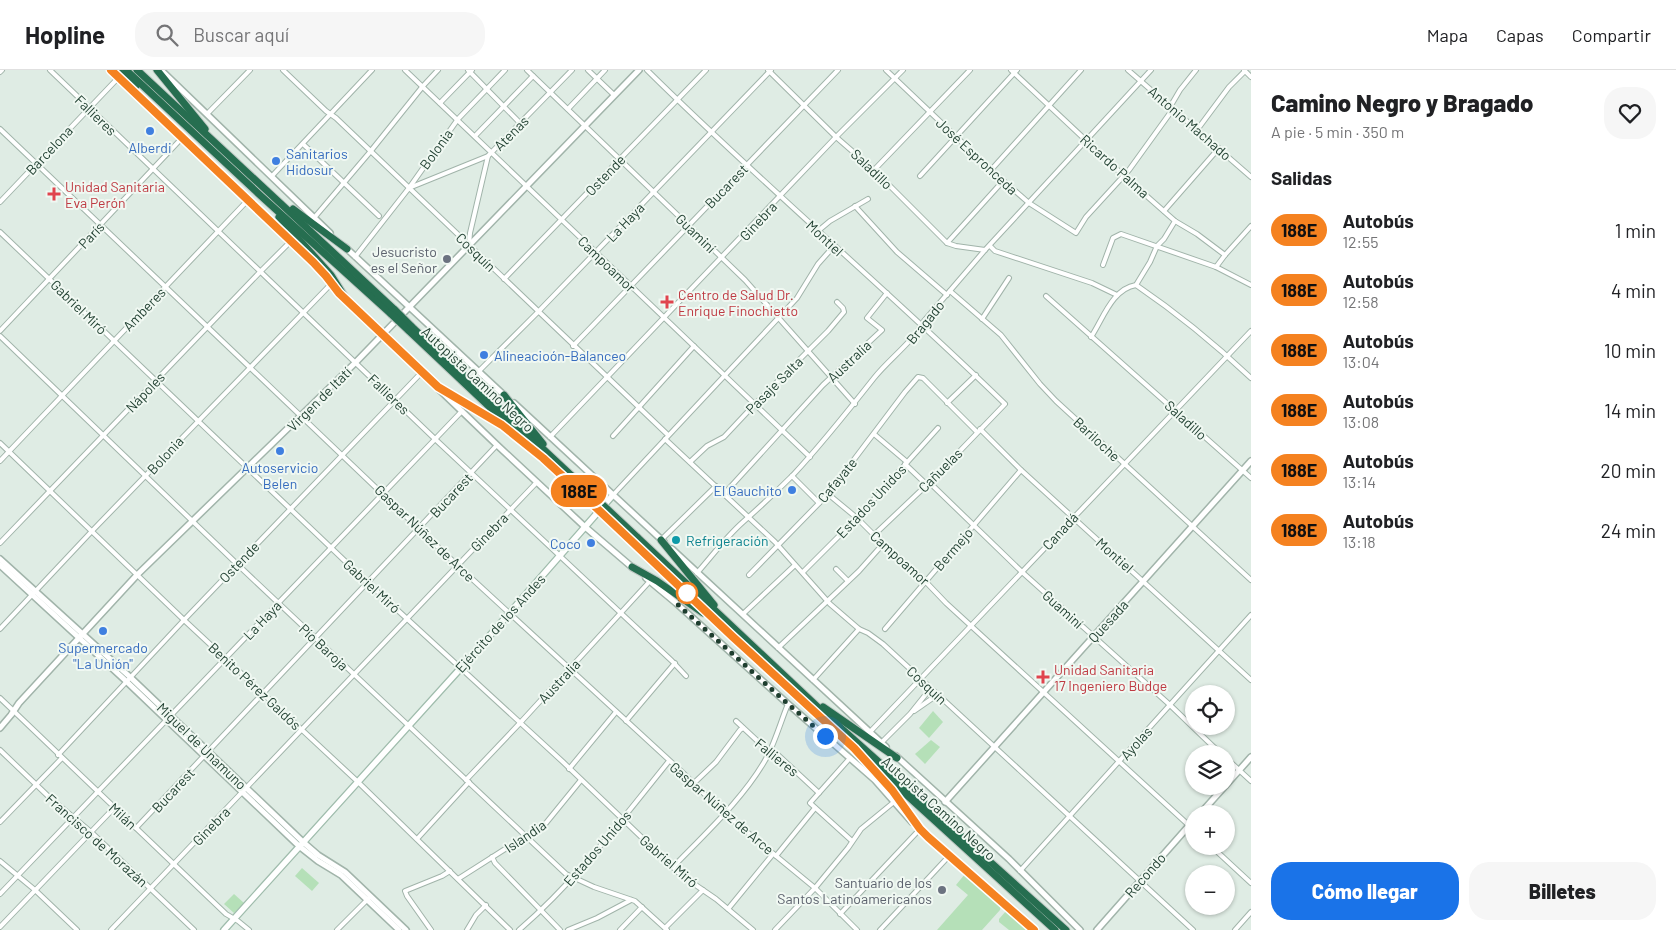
<!DOCTYPE html>
<html lang="es">
<meta charset="utf-8">
<style>
body{margin:0;font-family:Barlow,sans-serif;background:#f6f6f6;color:#202124;height:100vh;display:flex;flex-direction:column;font-size:19px;white-space:nowrap}
*{box-sizing:border-box;margin:0}
p{font-size:16px;color:#757577}
.icon{flex:none;width:28px;height:28px;fill:none;stroke:currentColor;stroke-width:2;stroke-linecap:round;stroke-linejoin:round}
.map{position:relative;flex:1;overflow:hidden}
.side{display:flex;flex-direction:column;background:#fff;width:425px}
.side>*{flex:none}
.badge{padding:0 10px;border-radius:16px;font-size:18px;line-height:32px}
.tools{position:absolute;left:1185px;top:615px;display:grid;gap:10px}
.tools a{display:grid;place-items:center;width:50px;height:50px;border-radius:50%;background:#fff;box-shadow:0 1px 4px #0004;font-size:25px}
.you{position:absolute;width:25px;height:25px;margin:-12px;border:4px solid #fff;border-radius:50%;background:#1a73e8;box-shadow:0 0 0 8px #1a73e833}
.map>.badge{position:absolute;translate:-50% -50%;box-shadow:0 0 0 2px #fff}
h2{padding:0 20px;font-size:19px;line-height:45px}
.round{display:grid;place-items:center;flex:none;width:52px;height:52px;border-radius:20px;background:#f6f6f6}
.head{display:flex;align-items:center;justify-content:space-between;height:85px;padding:0 20px}
h1{font-size:24px;font-weight:800;line-height:38px}
.action{display:flex;gap:10px;margin-top:auto;padding:10px 20px}
.action a{flex:1;height:58px;border-radius:20px;background:#1a73e8;color:#fff;font-size:20px;font-weight:800;line-height:58px;text-align:center}
.action a+a{background:#f6f6f6;color:#202124}
ul{padding:0;list-style:none}
li{display:flex;align-items:center;gap:15px;height:60px;padding:0 20px}
li div{flex:1}
li b{display:block;font-size:19px}
li em{font-style:normal}
li .badge{min-width:55px;font-weight:700;text-align:center}
header{display:flex;align-items:center;gap:30px;box-sizing:border-box;height:70px;padding:0 25px;background:#fff;border-bottom:1px solid #e0e0e0}
header strong{font-size:24px}
nav{display:flex;gap:28px;margin-inline-start:auto;font-size:18px}
.search{width:350px;height:45px;background:#f6f6f6;display:flex;align-items:center;gap:12px;box-sizing:border-box;padding:0 18px;border-radius:20px;color:#757577;font-size:19px}
main{display:flex;flex:1;min-height:0}
.map>svg:first-child{display:block}
.green{fill:#b5e0b8}
.lines{fill:none;stroke-linecap:round;stroke-linejoin:round}
.minor-casing{stroke:#a1b4aa;stroke-width:6}
.tertiary-casing{stroke:#a1b4aa;stroke-width:8}
.secondary-casing{stroke:#9fbcac;stroke-width:8}
.motorway-casing{stroke:#c0c9c5;stroke-width:9}
.minor{stroke:#fff;stroke-width:4}
.tertiary{stroke:#fff;stroke-width:5}
.secondary{stroke:#fff;stroke-width:5.5}
.motorway{stroke:#266e50;stroke-width:7}
.motorway-bridge-casing{stroke:#c0c9c5;stroke-width:9;stroke-linecap:butt}
.motorway-bridge{stroke:#266e50;stroke-width:7}
.line-casing{stroke:#fff;stroke-width:11}
.line{stroke:#f58220;stroke-width:8}
.walk{stroke:#1e3e2f;stroke-width:5;stroke-dasharray:0 9}
.shop-dot{fill:#3f7fe0;stroke:#f0f8f2;stroke-width:2}
.health-dot{fill:#e0444e;stroke:#f0f8f2;stroke-width:2}
.worship-dot{fill:#6b7280;stroke:#f0f8f2;stroke-width:2}
.culture-dot{fill:#0f9aa8;stroke:#f0f8f2;stroke-width:2}
.stop-dot{fill:#fff;stroke:#f58220;stroke-width:2.5}
.labels{text-anchor:middle;dominant-baseline:central;stroke-width:4;stroke-linejoin:round;paint-order:stroke}
.street-label{font-size:14px;fill:#1e3e2f;stroke:#f0f8f2}
.shop-label{font-size:14px;fill:#366cbe;stroke:#f0f8f2}
.health-label{font-size:14px;fill:#be3a42;stroke:#f0f8f2;text-anchor:start}
.worship-label{font-size:14px;fill:#5b616d;stroke:#f0f8f2;text-anchor:end}
.culture-label{font-size:14px;fill:#0d838f;stroke:#f0f8f2;text-anchor:start}
</style>
<header>
<strong>Hopline</strong>
<div class="search"><svg class="icon" aria-label="search" viewBox="0 0 24 24"><circle cx="10" cy="10" r="6"/><path d="M15 15l6 6"/></svg>Buscar aquí</div>
<nav><a>Mapa</a><a>Capas</a><a>Compartir</a></nav>
</header>
<main>
<div class="map">
<svg width="1251" height="860" viewBox="0 0 1251 860">
<rect width="100%" height="100%" fill="#dfece4"/>
<!-- green -->
<g class="green">
<polygon points="933,641 943,652 929,668 919,658"/>
<polygon points="931,670 940,677 925,694 915,684"/>
<polygon points="302,798 319,813 312,821 295,806"/>
<polygon points="965,804 999,833 1001,835 1000,840 982,860 937,860 968,825 956,815"/>
<polygon points="234,824 244,833 234,843 224,834"/>
<polygon points="1006,841 1009,842 1029,860 1009,860 999,852 999,849"/>
</g>
<g class="lines">
<!-- minor casing -->
<g class="minor-casing">
<g id="minor">
<polyline points="50,0 435,369 672,591 686,606"/>
<polyline points="283,0 326,41 336,48 668,365"/>
<polyline points="405,0 810,387"/>
<polyline points="468,0 520,53"/>
<polyline points="527,0 745,210 855,334"/>
<polyline points="588,0 614,25"/>
<path d="M 647,0 C 763,115 888,220 1005,334 L 933,409 L 874,465"/>
<polyline points="768,0 836,67 874,100 947,173 956,176 985,180"/>
<polyline points="886,0 991,100 1029,133 1076,163 1086,147 1129,100 1173,39"/>
<polyline points="1011,0 1124,106 1175,151 1197,164 1225,185"/>
<polyline points="1128,0 1251,107"/>
<polyline points="1244,0 1251,7"/>
<polyline points="0,2 2,0"/>
<polyline points="440,33 472,0"/>
<polyline points="1170,37 1180,20 1196,0"/>
<polyline points="568,39 605,0"/>
<polyline points="207,44 250,0"/>
<polyline points="0,59 457,495 681,701 724,743 815,818 857,860"/>
<polyline points="1197,60 1229,17 1245,1"/>
<polyline points="475,66 533,6"/>
<polyline points="303,74 379,146"/>
<polyline points="874,100 970,0"/>
<polyline points="991,100 1081,0"/>
<polyline points="272,106 372,0"/>
<polyline points="920,106 1017,0"/>
<polyline points="409,118 488,86 572,0"/>
<polyline points="0,132 118,8"/>
<polyline points="855,136 897,182 947,225"/>
<polyline points="1164,141 1219,78"/>
<polyline points="314,148 370,82 423,16 438,0"/>
<polyline points="818,161 830,151 868,129"/>
<polyline points="0,162 368,513 563,692 681,805 716,829 753,860"/>
<polyline points="947,173 1003,111"/>
<polyline points="469,175 470,163 488,86"/>
<polyline points="990,176 995,181 1092,213 1117,225"/>
<polyline points="355,187 409,118 458,49 505,0"/>
<polyline points="1103,195 1113,168 1121,164 1216,197 1251,215"/>
<polyline points="1216,197 1225,185 1251,156"/>
<polyline points="504,209 706,0"/>
<path d="M 1136,215 C 1177,243 1215,274 1251,308"/>
<polyline points="950,221 1001,265 1040,314 1056,331 1251,510"/>
<polyline points="1046,226 1251,408"/>
<polyline points="982,249 1009,208"/>
<polyline points="0,261 181,69"/>
<polyline points="0,266 237,494 566,804 594,817 635,831 667,860"/>
<path d="M 1091,267 C 1103,249 1112,219 1136,215 L 1150,192 L 1157,176 L 1164,169 L 1175,151"/>
<polyline points="573,276 838,0"/>
<polyline points="478,302 538,242 771,0"/>
<polyline points="947,333 976,305"/>
<polyline points="980,359 1021,400 1251,610"/>
<polyline points="874,364 907,392"/>
<polyline points="613,366 694,276"/>
<polyline points="550,367 836,67 903,0"/>
<polyline points="665,369 775,472 830,534 859,559 868,563 883,574 1193,860"/>
<polyline points="0,373 184,550 358,712 510,860"/>
<polyline points="0,391 247,131"/>
<polyline points="690,392 707,376 724,367 754,335 828,261 844,242 843,238 837,232"/>
<polyline points="905,394 926,414"/>
<polyline points="792,406 819,433"/>
<polyline points="929,412 1022,502 1170,635 1221,684"/>
<polyline points="724,424 823,315 882,260 867,248 887,223"/>
<polyline points="828,424 857,448 883,474 925,511 946,533 1194,760"/>
<polyline points="613,425 797,228 818,194 834,176"/>
<polyline points="661,470 716,416"/>
<polyline points="0,473 260,202 291,171"/>
<polyline points="836,499 848,511"/>
<polyline points="803,502 857,448 938,358"/>
<path d="M 697,503 C 712,486 726,467 743,452 C 760,437 777,421 793,405 C 822,374 848,341 874,308 C 890,288 911,274 924,251 L 985,180 L 1151,0"/>
<polyline points="749,505 828,424 905,322 918,307 923,308 977,362"/>
<polyline points="743,544 795,495"/>
<polyline points="0,559 92,461 332,213"/>
<polyline points="885,559 1021,400"/>
<polyline points="778,578 859,501 883,474"/>
<polyline points="813,610 859,559"/>
<polyline points="0,628 226,844 238,851 249,860"/>
<polyline points="914,641 937,625"/>
<polyline points="626,651 675,593"/>
<polyline points="736,651 765,678 778,685 819,723"/>
<polyline points="870,662 1251,261"/>
<polyline points="881,673 910,644 930,619"/>
<polyline points="0,680 48,726 91,762 194,860"/>
<polyline points="58,685 184,550 422,302"/>
<polyline points="850,688 810,733 852,771"/>
<polyline points="1226,688 1251,711"/>
<polyline points="569,699 616,642"/>
<polyline points="466,710 520,653 650,511"/>
<polyline points="693,714 716,692 740,660 743,658"/>
<polyline points="0,752 62,688"/>
<polyline points="136,758 497,375"/>
<polyline points="417,769 469,712"/>
<polyline points="1211,776 1251,813"/>
<polyline points="776,786 815,738"/>
<polyline points="492,787 495,793 560,860"/>
<polyline points="0,791 35,820 77,860"/>
<path d="M 673,797 C 705,764 747,725 768,685 C 776,669 781,651 788,634"/>
<polyline points="1020,801 1251,545"/>
<polyline points="458,809 546,753 581,710"/>
<polyline points="0,824 462,341"/>
<polyline points="728,839 773,784"/>
<polyline points="840,844 920,759"/>
<polyline points="0,857 114,738"/>
<polyline points="665,858 703,820"/>
<polyline points="111,860 537,412"/>
<polyline points="337,860 369,828"/>
<polyline points="431,860 407,826 405,821 442,806 450,801"/>
<polyline points="467,860 476,845 486,835"/>
<path d="M 519,860 C 576,811 622,749 669,691"/>
<polyline points="568,860 597,848 631,830"/>
<polyline points="620,860 642,837"/>
<polyline points="775,860 815,818 848,778 861,759 894,732"/>
<polyline points="880,860 949,786"/>
<polyline points="1235,860 1251,842"/>
</g>
</g>
<!-- tertiary casing -->
<g class="tertiary-casing">
<g id="tertiary">
<polyline points="111,0 324,203 341,225"/>
<polyline points="161,0 330,163"/>
<polyline points="345,177 505,326"/>
<polyline points="347,231 497,375 584,456 633,498"/>
<polyline points="514,333 664,472"/>
<polyline points="672,479 886,677"/>
<polyline points="0,489 130,607 303,772 318,785 345,802 406,860"/>
<polyline points="0,495 126,611 299,776 318,791 341,805 399,860"/>
<polyline points="646,508 676,533 788,634 875,710 912,752"/>
<polyline points="0,658 11,645 19,633 137,505 356,292 639,0"/>
<polyline points="896,686 1009,789 1080,860"/>
<polyline points="1226,715 1251,687"/>
<polyline points="945,732 1251,391"/>
<polyline points="1200,744 1225,716"/>
<polyline points="918,757 1034,860"/>
<polyline points="1097,860 1194,750"/>
</g>
</g>
<!-- secondary casing -->
<g class="secondary-casing">
<polyline id="secondary" points="224,860 478,579 613,425"/>
</g>
<!-- motorway casing -->
<g class="motorway-casing">
<g id="motorway">
<polyline points="117,0 136,16"/>
<polyline points="126,0 261,126 391,244"/>
<polyline points="137,0 395,240"/>
<polyline points="157,0 205,59"/>
<polyline points="293,139 347,179"/>
<polyline points="279,147 331,205 348,232"/>
<polyline points="411,256 572,406"/>
<polyline points="408,260 569,412"/>
<polyline points="438,317 492,348 508,360"/>
<polyline points="504,325 543,374"/>
<polyline points="599,440 733,567 1055,860"/>
<polyline points="637,467 822,641 1066,860"/>
<polyline points="661,470 714,535"/>
<polyline points="632,497 657,511 703,543"/>
<polyline points="823,637 897,688"/>
<polyline points="883,709 903,734 920,759"/>
</g>
</g>
<!-- minor -->
<use href="#minor" class="minor"/>
<!-- tertiary -->
<use href="#tertiary" class="tertiary"/>
<!-- secondary -->
<use href="#secondary" class="secondary"/>
<!-- motorway -->
<use href="#motorway" class="motorway"/>
<!-- motorway-bridge casing -->
<g class="motorway-bridge-casing">
<g id="motorway-bridge">
<polyline points="395,240 411,256"/>
<polyline points="391,244 408,260"/>
<polyline points="572,406 637,467"/>
<polyline points="569,412 599,440"/>
</g>
</g>
<!-- motorway-bridge -->
<use href="#motorway-bridge" class="motorway-bridge"/>
</g>
<g class="lines">
<!-- line casing -->
<g class="line-casing">
<polyline id="line" points="111,0 313,192 326,206 339,223 438,317 502,355 543,388 569,412 733,567 854,678 892,720 920,759 928,767 1034,860"/>
</g>
<!-- line -->
<use href="#line" class="line"/>
<!-- walk -->
<polyline class="walk" points="687,523 676,533 788,634 825,666"/>
</g>
<!-- markers -->
<g class="shop-dot">
<circle cx="150" cy="61" r="5"/>
<circle cx="276" cy="91" r="5"/>
<circle cx="484" cy="285" r="5"/>
<circle cx="280" cy="381" r="5"/>
<circle cx="792" cy="420" r="5"/>
<circle cx="591" cy="473" r="5"/>
<circle cx="103" cy="561" r="5"/>
</g>
<g class="health-dot">
<path d="M51.5 116.5h5v5h5v5h-5v5h-5v-5h-5v-5h5z"/>
<path d="M664.5 224.5h5v5h5v5h-5v5h-5v-5h-5v-5h5z"/>
<path d="M1040.5 599.5h5v5h5v5h-5v5h-5v-5h-5v-5h5z"/>
</g>
<g class="worship-dot">
<circle cx="447" cy="189" r="5"/>
<circle cx="942" cy="820" r="5"/>
</g>
<circle class="culture-dot" cx="676" cy="470" r="5"/>
<circle class="stop-dot" cx="687" cy="523" r="10"/>
<g class="labels">
<!-- street labels -->
<g class="street-label">
<text transform="translate(96 45) rotate(44)">Fallieres</text>
<text transform="translate(1190 53) rotate(41)">Antonio Machado</text>
<text transform="translate(511 63) rotate(-45)">Atenas</text>
<text transform="translate(436 79) rotate(-54)">Bolonia</text>
<text transform="translate(49 80) rotate(-47)">Barcelona</text>
<text transform="translate(977 86) rotate(43)">José Espronceda</text>
<text transform="translate(1115 96) rotate(42)">Ricardo Palma</text>
<text transform="translate(872 99) rotate(44)">Saladillo</text>
<text transform="translate(605 105) rotate(-46)">Ostende</text>
<text transform="translate(726 116) rotate(-46)">Bucarest</text>
<text transform="translate(758 151) rotate(-47)">Ginebra</text>
<text transform="translate(625 152) rotate(-46)">La Haya</text>
<text transform="translate(696 163) rotate(44)">Guaminí</text>
<text transform="translate(91 165) rotate(-47)">París</text>
<text transform="translate(825 168) rotate(43)">Montiel</text>
<text transform="translate(476 182) rotate(44)">Cosquín</text>
<text transform="translate(607 194) rotate(44)">Campoamor</text>
<text transform="translate(79 237) rotate(44)">Gabriel Miró</text>
<text transform="translate(144 239) rotate(-46)">Amberes</text>
<text transform="translate(925 252) rotate(-51)">Bragado</text>
<text transform="translate(849 291) rotate(-43)">Australia</text>
<text transform="translate(478 309) rotate(43)">Autopista Camino Negro</text>
<text transform="translate(774 315) rotate(-45)">Pasaje Salta</text>
<text transform="translate(145 322) rotate(-46)">Nápoles</text>
<text transform="translate(389 324) rotate(44)">Fallieres</text>
<text transform="translate(319 329) rotate(-45)">Virgen de Itatí</text>
<text transform="translate(1186 350) rotate(42)">Saladillo</text>
<text transform="translate(1097 369) rotate(43)">Bariloche</text>
<text transform="translate(165 385) rotate(-47)">Bolonia</text>
<text transform="translate(940 400) rotate(-45)">Cañuelas</text>
<text transform="translate(837 410) rotate(-51)">Cafayate</text>
<text transform="translate(451 425) rotate(-47)">Bucarest</text>
<text transform="translate(871 431) rotate(-47)">Estados Unidos</text>
<text transform="translate(1060 461) rotate(-47)">Canadá</text>
<text transform="translate(489 462) rotate(-46)">Ginebra</text>
<text transform="translate(425 463) rotate(44)">Gaspar Núñez de Arce</text>
<text transform="translate(953 479) rotate(-49)">Bermejo</text>
<text transform="translate(1115 485) rotate(42)">Montiel</text>
<text transform="translate(900 488) rotate(42)">Campoamor</text>
<text transform="translate(239 492) rotate(-46)">Ostende</text>
<text transform="translate(372 516) rotate(43)">Gabriel Miró</text>
<text transform="translate(1063 539) rotate(42)">Guaminí</text>
<text transform="translate(262 550) rotate(-46)">La Haya</text>
<text transform="translate(1108 551) rotate(-48)">Quesada</text>
<text transform="translate(500 553) rotate(-48)">Ejército de los Andes</text>
<text transform="translate(324 577) rotate(43)">Pío Baroja</text>
<text transform="translate(559 611) rotate(-47)">Australia</text>
<text transform="translate(927 615) rotate(43)">Cosquín</text>
<text transform="translate(255 616) rotate(43)">Benito Pérez Galdós</text>
<text transform="translate(1136 673) rotate(-48)">Ayolas</text>
<text transform="translate(202 676) rotate(44)">Miguel de Unamuno</text>
<text transform="translate(777 687) rotate(39)">Fallieres</text>
<text transform="translate(173 720) rotate(-47)">Bucarest</text>
<text transform="translate(722 738) rotate(41)">Gaspar Núñez de Arce</text>
<text transform="translate(939 738) rotate(42)">Autopista Camino Negro</text>
<text transform="translate(123 746) rotate(43)">Milán</text>
<text transform="translate(211 756) rotate(-46)">Ginebra</text>
<text transform="translate(525 766) rotate(-34)">Islandia</text>
<text transform="translate(97 770) rotate(42)">Francisco de Morazán</text>
<text transform="translate(597 778) rotate(-49)">Estados Unidos</text>
<text transform="translate(669 791) rotate(41)">Gabriel Miró</text>
<text transform="translate(1145 805) rotate(-49)">Recondo</text>
</g>
<!-- shop labels -->
<g class="shop-label">
<text x="150" y="77">Alberdi</text>
<text x="286" y="83" text-anchor="start">Sanitarios<tspan x="286" dy="16">Hidosur</tspan></text>
<text x="494" y="285" text-anchor="start">Alineacioón-Balanceo</text>
<text x="280" y="397">Autoservicio<tspan x="280" dy="16">Belen</tspan></text>
<text x="782" y="420" text-anchor="end">El Gauchito</text>
<text x="581" y="473" text-anchor="end">Coco</text>
<text x="103" y="577">Supermercado<tspan x="103" dy="16">"La Unión"</tspan></text>
</g>
<!-- health labels -->
<g class="health-label">
<text x="65" y="116">Unidad Sanitaria<tspan x="65" dy="16">Eva Perón</tspan></text>
<text x="678" y="224">Centro de Salud Dr.<tspan x="678" dy="16">Enrique Finochietto</tspan></text>
<text x="1054" y="599">Unidad Sanitaria<tspan x="1054" dy="16">17 Ingeniero Budge</tspan></text>
</g>
<!-- worship labels -->
<g class="worship-label">
<text x="437" y="181">Jesucristo<tspan x="437" dy="16">es el Señor</tspan></text>
<text x="932" y="812">Santuario de los<tspan x="932" dy="16">Santos Latinoamericanos</tspan></text>
</g>
<!-- culture labels -->
<g class="culture-label">
<text x="686" y="470">Refrigeración</text>
</g>
</g>
</svg>
<div class="tools">
<a><svg class="icon" aria-label="locate" viewBox="0 0 24 24"><circle cx="12" cy="12" r="6"/><path d="M12 2v4M12 18v4M2 12h4M18 12h4"/></svg></a>
<a><svg class="icon" aria-label="layers" viewBox="0 0 24 24"><path d="M12 4l9 5-9 5-9-5zM3 14l9 5 9-5"/></svg></a>
<a>+</a>
<a>−</a>
</div>
<div class="you" style="left:825px;top:666px"></div>
<b class="badge" style="left:579px;top:421px;background:#f58220;color:#111">188E</b>
</div>
<section class="side">
<div class="head"><div><h1>Camino Negro y Bragado</h1><p>A pie · 5 min · 350 m</p></div><a class="round"><svg class="icon" aria-label="heart" viewBox="0 0 24 24"><path d="M12 20l-8-8c-3-5 5-10 8-4 3-6 11-1 8 4z"/></svg></a></div>
<h2>Salidas</h2>
<ul>
<li><span class="badge" style="background:#f58220;color:#111">188E</span><div><b>Autobús</b><p>12:55</p></div><em>1 min</em></li>
<li><span class="badge" style="background:#f58220;color:#111">188E</span><div><b>Autobús</b><p>12:58</p></div><em>4 min</em></li>
<li><span class="badge" style="background:#f58220;color:#111">188E</span><div><b>Autobús</b><p>13:04</p></div><em>10 min</em></li>
<li><span class="badge" style="background:#f58220;color:#111">188E</span><div><b>Autobús</b><p>13:08</p></div><em>14 min</em></li>
<li><span class="badge" style="background:#f58220;color:#111">188E</span><div><b>Autobús</b><p>13:14</p></div><em>20 min</em></li>
<li><span class="badge" style="background:#f58220;color:#111">188E</span><div><b>Autobús</b><p>13:18</p></div><em>24 min</em></li>
</ul>
<div class="action"><a>Cómo llegar</a><a>Billetes</a></div>
</section>
</main>
